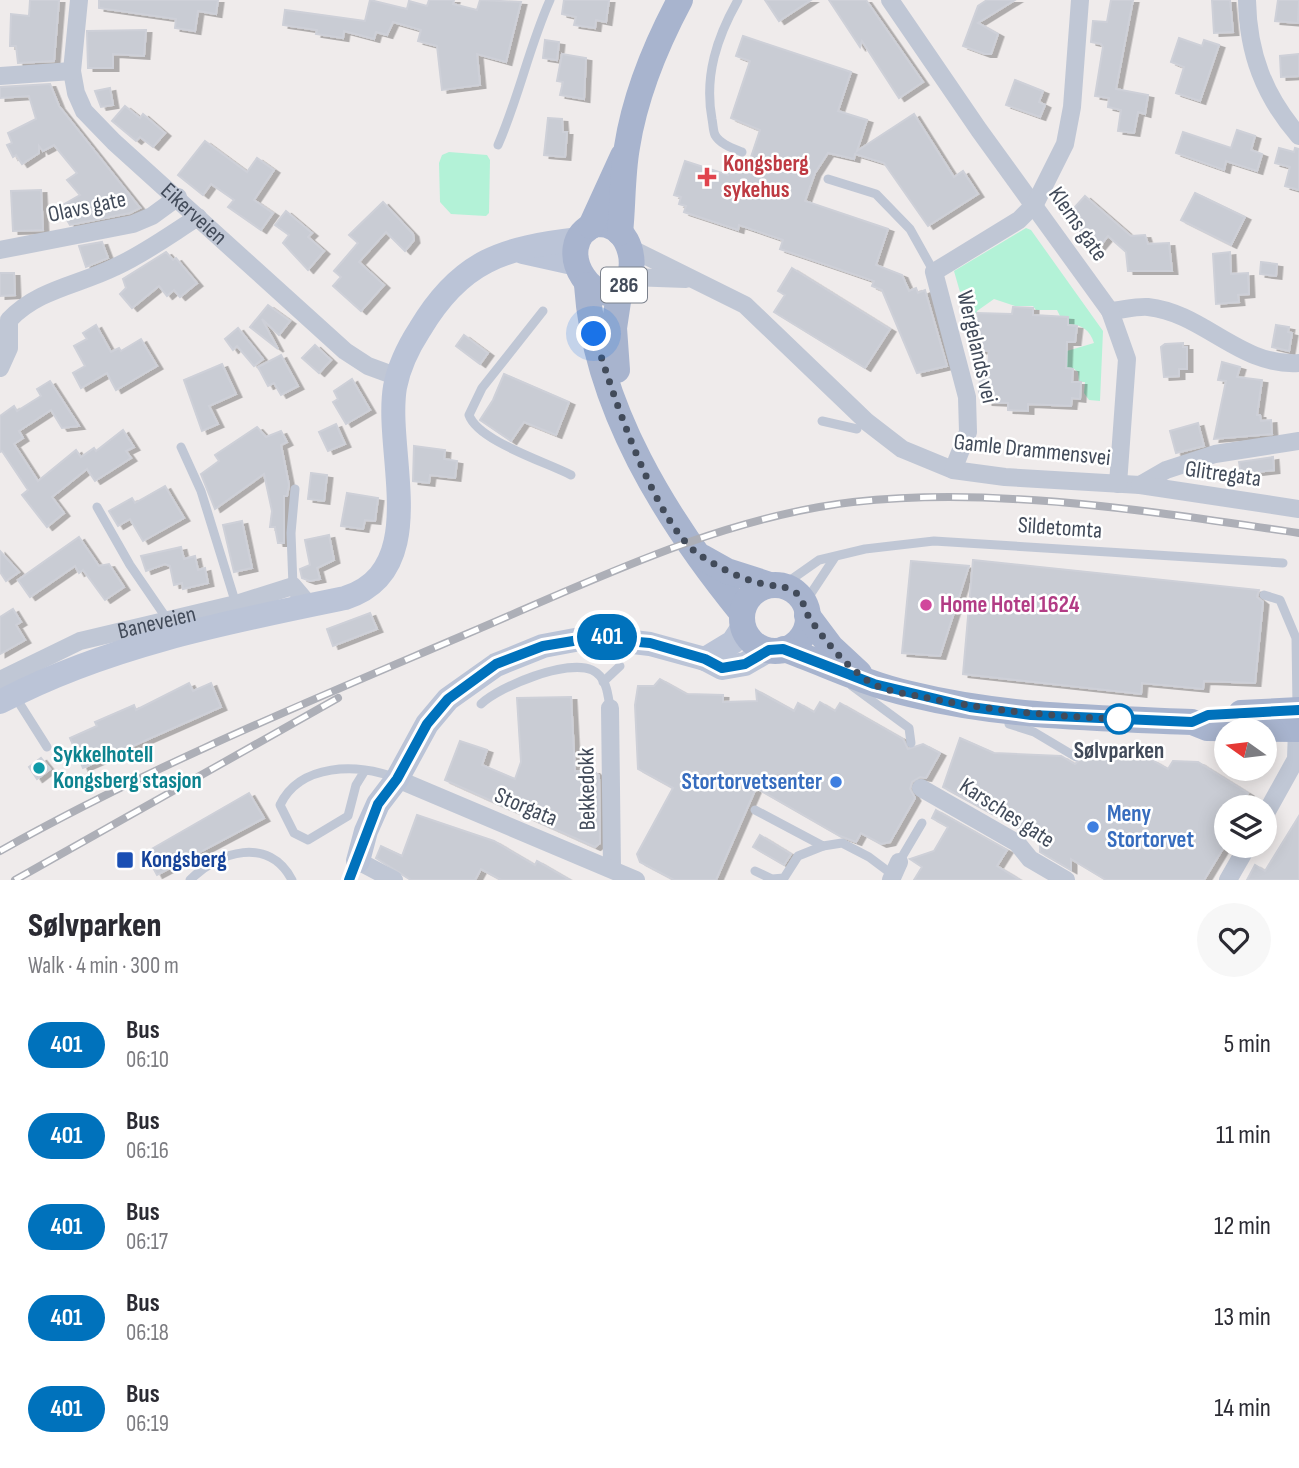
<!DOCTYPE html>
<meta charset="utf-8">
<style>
body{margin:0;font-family:"Sofia Sans Condensed",sans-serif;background:#f7f7f7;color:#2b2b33;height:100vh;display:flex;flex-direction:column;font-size:26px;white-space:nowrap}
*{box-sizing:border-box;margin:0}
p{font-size:23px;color:#7c7c81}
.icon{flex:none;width:38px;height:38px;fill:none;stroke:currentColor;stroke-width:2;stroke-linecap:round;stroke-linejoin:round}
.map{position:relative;height:880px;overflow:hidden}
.side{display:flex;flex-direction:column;background:#fff;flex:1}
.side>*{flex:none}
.badge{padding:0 14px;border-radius:23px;font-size:24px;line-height:46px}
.needle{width:46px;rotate:284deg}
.controls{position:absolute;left:1214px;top:718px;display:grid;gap:14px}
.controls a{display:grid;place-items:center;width:63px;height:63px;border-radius:50%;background:#fff;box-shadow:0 4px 18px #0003;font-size:35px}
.you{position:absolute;width:35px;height:35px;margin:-18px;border:5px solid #fff;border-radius:50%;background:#1a73e8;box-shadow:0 0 0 10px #1a73e833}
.map>.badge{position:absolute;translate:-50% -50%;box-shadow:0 0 0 4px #fff}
.round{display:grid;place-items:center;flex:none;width:74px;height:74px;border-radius:37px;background:#f7f7f7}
.overview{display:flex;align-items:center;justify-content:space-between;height:119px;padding:0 28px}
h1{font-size:33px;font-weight:800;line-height:52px}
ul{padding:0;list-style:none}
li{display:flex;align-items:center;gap:21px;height:91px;padding:0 28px}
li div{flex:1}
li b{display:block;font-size:26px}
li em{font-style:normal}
li .badge{min-width:77px;font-weight:700;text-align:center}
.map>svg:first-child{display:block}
.green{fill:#b3f2d7}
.building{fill:#c9ccd4;stroke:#ced0d8;stroke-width:2;filter:url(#shadow)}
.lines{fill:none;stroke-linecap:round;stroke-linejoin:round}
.service{stroke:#c0c7d5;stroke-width:9}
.minor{stroke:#c0c7d5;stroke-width:18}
.secondary{stroke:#bbc4d7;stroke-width:24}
.primary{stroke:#a8b4ce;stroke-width:26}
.rail-casing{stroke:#adafb7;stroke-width:8}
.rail{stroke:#fff;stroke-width:5;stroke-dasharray:16;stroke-linecap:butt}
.line-casing{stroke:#fff;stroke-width:16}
.line{stroke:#0072bc;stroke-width:10}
.walk{stroke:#424b5a;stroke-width:7;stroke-dasharray:0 12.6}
.health-dot{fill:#e0444e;stroke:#fff;stroke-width:2.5}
.hotel-dot{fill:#d1479c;stroke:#fff;stroke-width:2.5}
.stop-dot{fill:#fff;stroke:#0072bc;stroke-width:3.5}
.culture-dot{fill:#0f9aa8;stroke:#fff;stroke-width:2.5}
.shop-dot{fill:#3f7fe0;stroke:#fff;stroke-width:2.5}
.transit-dot{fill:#1a4fb4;stroke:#fff;stroke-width:2.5}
.labels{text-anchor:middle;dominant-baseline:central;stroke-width:5;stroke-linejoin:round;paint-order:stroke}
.shield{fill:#fff;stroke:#7b818c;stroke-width:2}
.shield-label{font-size:21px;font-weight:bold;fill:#424b5a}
.health-label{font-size:23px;font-weight:bold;fill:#be3a42;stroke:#fff;text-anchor:start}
.street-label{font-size:23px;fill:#424b5a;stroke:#fff}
.hotel-label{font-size:23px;font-weight:bold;fill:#b23c85;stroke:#fff;text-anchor:start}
.stop-label{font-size:23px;font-weight:bold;fill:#424b5a;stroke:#fff}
.culture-label{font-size:23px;font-weight:bold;fill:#0d838f;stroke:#fff;text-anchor:start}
.shop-label{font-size:23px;font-weight:bold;fill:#366cbe;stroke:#fff;text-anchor:end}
.transit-label{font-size:23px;font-weight:bold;fill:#164399;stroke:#fff;text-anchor:start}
</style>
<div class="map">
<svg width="1299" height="880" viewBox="0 0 1299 880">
<defs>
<filter id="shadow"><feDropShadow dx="5.5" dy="3" stdDeviation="0" flood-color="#0004"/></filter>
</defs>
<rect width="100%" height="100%" fill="#efebeb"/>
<!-- green -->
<g class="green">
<polygon points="449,152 487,155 490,160 489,213 486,216 451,214 440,202 439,163 442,155"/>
<path d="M 1026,228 L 1031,230 L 1103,331 L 1100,401 L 1089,400 L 1084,393 L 1085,382 L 1079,382 L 1078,372 L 1073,368 L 1034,366 L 1035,353 L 1067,355 L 1067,351 L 1094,343 C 1090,330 1082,325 1069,324 L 1069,317 L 1060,316 L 1057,310 L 1036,310 L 1033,306 L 1015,306 L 994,299 L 977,311 L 976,320 L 968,320 L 954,271 Z"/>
</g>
<!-- building -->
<g class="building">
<polygon points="30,0 59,0 54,61 18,63 16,46 10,46 11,14 29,16"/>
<polygon points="99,0 218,0 216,14 198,11 195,31 175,28 176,19 99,8"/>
<polygon points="370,0 407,9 409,1 427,6 429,0 454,0 453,4 477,10 480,0 521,2 506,62 477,54 480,85 442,90 437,46 418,41 421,30 393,22 387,35 376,32 374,39 344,31 343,38 316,34 317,30 283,25 285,10 365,21"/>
<polygon points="564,0 609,0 606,22 596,20 595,28 574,25 576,17 562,14"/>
<polygon points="765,0 811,0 779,21"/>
<polygon points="829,0 866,0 923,82 899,98 862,41 860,47"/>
<polygon points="987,0 1015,0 978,23 998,34 991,54 985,54 963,46 978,6"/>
<polygon points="1111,0 1133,0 1116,89 1148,95 1145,114 1138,112 1134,133 1118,131 1121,110 1108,107 1109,98 1095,96 1103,47 1101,44 1091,42 1093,21 1107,22"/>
<polygon points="1212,0 1230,0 1233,32 1214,33"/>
<polygon points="1278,0 1299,0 1298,23 1275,21"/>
<polygon points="146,30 144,56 113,54 113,68 88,68 87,31"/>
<polygon points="743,36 851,72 838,111 867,120 857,151 914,114 954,177 963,171 978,194 928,226 884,163 855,154 854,159 828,153 815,173 805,201 888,229 876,265 902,275 909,291 916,288 918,293 925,290 947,366 917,373 882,290 872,286 874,281 780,249 783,240 739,225 738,230 684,212 686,206 679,204 681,197 674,195 685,161 728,175 737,159 748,166 760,130 731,118 750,61 736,56"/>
<polygon points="1179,38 1202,46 1204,40 1219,45 1200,101 1176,93 1184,67 1171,62"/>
<polygon points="545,40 559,42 557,60 543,58"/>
<polygon points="562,54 586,58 584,99 560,95 563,82 557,81"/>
<polygon points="1299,54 1299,76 1281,77 1280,56"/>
<polygon points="1015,80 1043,91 1039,102 1045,105 1040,117 1006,105"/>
<polygon points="50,84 59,106 140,208 130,213 70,225 59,207 80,195 67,180 77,173 54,145 43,151 39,146 39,153 22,164 16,155 13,157 7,145 12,143 8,133 36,119 29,96 0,98 0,87"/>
<polygon points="110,88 113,105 101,107 95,91"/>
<polygon points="125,106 140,118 143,114 165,133 153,147 140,137 136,141 112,121"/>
<polygon points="548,118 562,119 563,132 567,132 565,157 544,155"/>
<polygon points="1237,130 1255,136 1251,150 1262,154 1257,171 1226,161 1224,170 1176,153 1183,132 1231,148"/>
<polygon points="205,141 247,172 257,158 274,170 254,200 273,213 261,230 228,207 234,200 211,184 203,195 178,175"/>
<polygon points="1279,148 1294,152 1295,148 1299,149 1299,190 1285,186 1290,167 1275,163"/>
<polygon points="41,190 43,230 13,231 11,191"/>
<polygon points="1195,193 1245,217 1231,245 1181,220"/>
<polygon points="1085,196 1131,236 1145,235 1148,244 1169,243 1172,271 1128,271 1126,252 1108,236 1099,247 1065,218"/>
<polygon points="383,202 413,234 414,240 405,251 386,232 359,262 384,285 361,311 333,286 341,277 334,271 358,243 349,235"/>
<polygon points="286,211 312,233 308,237 324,251 308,270 283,243 289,235 275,225"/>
<polygon points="102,242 108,258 86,267 79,246"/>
<polygon points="166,252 173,260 176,258 197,283 180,297 174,290 167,296 159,286 132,308 120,294 126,288 123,279"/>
<polygon points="1230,252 1231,274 1248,273 1249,294 1238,295 1239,302 1216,304 1213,254"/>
<polygon points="1261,262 1277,264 1276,276 1260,274"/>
<polygon points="792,268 890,329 865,368 774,312 785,295 778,291"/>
<polygon points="0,273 14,273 15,295 0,296"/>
<polygon points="268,305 290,321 279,335 262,319 278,349 250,327"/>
<polygon points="1013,307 1033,308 1033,315 1068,317 1068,325 1077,326 1075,342 1067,342 1066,368 1073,369 1072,382 1081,382 1080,399 1072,398 1071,406 1028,404 1028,411 1008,410 1008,403 987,402 987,394 979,393 980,377 988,377 989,351 975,350 976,337 967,337 967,320 977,321 977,313 1012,314"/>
<polygon points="96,325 111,352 119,348 121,351 141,339 157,366 116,390 107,373 81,388 73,373 85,366 74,346 87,339 83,333"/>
<polygon points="1276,325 1289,327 1288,332 1292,333 1289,351 1272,347"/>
<polygon points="238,328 263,359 254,366 237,346 233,350 225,339"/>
<polygon points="464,335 488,353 480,364 456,346"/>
<polygon points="1183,343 1183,347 1187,347 1187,369 1179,369 1179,376 1164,377 1161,347 1165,344"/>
<polygon points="315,345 331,360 319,373 302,358"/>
<polygon points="281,355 298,386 281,395 274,383 268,386 258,367"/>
<polygon points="1222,362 1240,367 1237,377 1262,380 1257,415 1260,415 1261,421 1271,420 1272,434 1214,439 1226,381 1218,380"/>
<polygon points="222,364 236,394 209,406 218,424 202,431 184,380"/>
<polygon points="504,374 569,402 556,435 524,422 511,441 480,420 493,400"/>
<polygon points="352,379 370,410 346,424 333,402 338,399 334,391"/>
<polygon points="50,381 79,426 62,428 51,410 19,431 23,438 14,444 38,481 76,450 81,457 94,448 96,451 123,430 134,447 126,451 131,458 95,481 87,469 52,497 64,513 47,527 22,495 28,490 2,451 0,452 0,416 14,406 17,411 41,396 37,389"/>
<polygon points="1198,423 1204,446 1176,453 1170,431"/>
<polygon points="336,424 345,444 328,451 319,432"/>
<polygon points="257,427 266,437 281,431 287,442 281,445 289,485 287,496 284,496 284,543 278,543 275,527 270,527 272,511 264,474 215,509 201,474 219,461 215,455"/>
<polygon points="414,446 445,450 444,459 457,461 455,478 430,475 429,483 413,481"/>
<polygon points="1273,457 1274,470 1241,474 1239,462"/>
<polygon points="311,473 327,475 324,501 308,499"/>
<polygon points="165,486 184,518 143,541 130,519 118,526 109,511 132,498 135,503"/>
<polygon points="347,493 378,498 375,521 365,520 363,529 341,526"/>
<polygon points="242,521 252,568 234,572 223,525"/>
<polygon points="329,535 334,560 317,568 320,579 310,581 302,578 300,569 310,565 305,540"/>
<polygon points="79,537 99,566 109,564 124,587 105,600 83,570 79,573 75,566 30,597 18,580"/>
<polygon points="181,547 184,559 195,556 198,570 205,568 208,583 183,589 182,583 174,585 170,566 165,564 146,571 141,556"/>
<polygon points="0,551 19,572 6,581 0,572"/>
<polygon points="973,560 1259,590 1257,597 1263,602 1255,683 1204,681 1203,689 1142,683 1141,694 963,674"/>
<polygon points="911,561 969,566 940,656 902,653"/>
<polygon points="13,609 21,622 16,625 25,640 0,654 0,617"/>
<polygon points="370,613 377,629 333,646 327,629"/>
<polygon points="660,679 687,694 723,695 723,702 757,701 756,690 794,711 798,703 814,712 820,702 835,711 840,703 903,739 908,749 923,744 940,753 926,778 920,777 912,782 910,789 915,798 890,842 881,844 861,833 856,842 840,836 756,788 716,880 674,880 640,862 637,854 673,788 638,769 635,705 638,686 654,686"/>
<polygon points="189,683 193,691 211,683 221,707 83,768 70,738 97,726 95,722 134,705 136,710"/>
<polygon points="571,697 575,771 594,771 599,776 600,843 595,847 445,780 460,741 487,750 482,765 515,779 521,762 517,698"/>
<polygon points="960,738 994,753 1061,756 1075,764 1083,757 1152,760 1168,769 1173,761 1198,762 1248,793 1240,807 1227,807 1227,842 1204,880 1106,880 1071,859 1071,870 1040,852 1040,840 943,787"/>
<polygon points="41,758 50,769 37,779 29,767"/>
<polygon points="249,793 264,818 157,875 145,853"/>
<polygon points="936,810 1007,850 997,866 1020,880 914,880 922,867 910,859 934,851 948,827 932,818"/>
<polygon points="417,815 494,841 535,865 537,861 570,880 501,880 481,869 475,880 411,880 376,858 381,846 402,856"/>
<polygon points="1299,816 1299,880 1247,880 1255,865 1265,871"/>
<polygon points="760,835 791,854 784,865 753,847"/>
</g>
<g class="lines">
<!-- service -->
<g class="service">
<path d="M 738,0 C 717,37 704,76 712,119 C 713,123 713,131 715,135 C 720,144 732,148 742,152"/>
<path d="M 498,145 C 519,97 529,47 550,0"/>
<polyline points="828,179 876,194 910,229 934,272"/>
<path d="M 543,311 L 482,388 L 469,415 C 478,441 546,462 571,475"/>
<polyline points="822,421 857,429"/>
<polyline points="181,447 201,491 236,604"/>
<polyline points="97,507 130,565 167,619"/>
<polyline points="293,586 291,533 295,489"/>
<polyline points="782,586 819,560 865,549 934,541 1283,563"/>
<polyline points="1264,595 1280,600 1296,638 1297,707"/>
<polyline points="804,604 835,557"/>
<polyline points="603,682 620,666"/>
<polyline points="852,686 909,728 911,743"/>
<polyline points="16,698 47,747"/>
<path d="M 481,704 C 500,686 567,659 592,670 C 607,677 608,695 610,708"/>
<polyline points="1009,724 1034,732 1076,757"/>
<path d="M 364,772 L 356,785 L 348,816 L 308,840 L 294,833 L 280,805 C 300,763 358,763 396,778"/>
<polyline points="755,810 823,846 842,843 869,857 893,875"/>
<polyline points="899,862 922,823"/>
<polyline points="755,871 772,879 784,878 798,856 823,846"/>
<path d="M 190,880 C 219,851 269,836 292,880"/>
</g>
<!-- minor -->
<g class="minor">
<path id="s1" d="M 79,0 L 72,71 L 76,93 L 84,111 L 114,142 L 345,351 L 368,366 L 398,377"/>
<path d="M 890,0 L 979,130 L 1110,311 C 1122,310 1137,306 1148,307 C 1204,313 1240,367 1299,363"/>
<path d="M 1247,0 C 1248,53 1264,96 1299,136"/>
<polyline points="0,76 72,71"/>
<polyline points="630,248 745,305 867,422 902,449 953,470 1005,477 1140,485 1166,470 1215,454 1299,441"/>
<polyline points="0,250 133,224 152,216 178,197"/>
<polyline points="630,277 686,279"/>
<polyline points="1110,311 1127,359 1118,484"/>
<path d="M 0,368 L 9,348 L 9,320 C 38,289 79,285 115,267 C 144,254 171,234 198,217"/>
<polyline points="953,470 968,432 967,397 934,272 1019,220 1035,204 1065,144 1072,107 1080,0"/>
<polyline points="1140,485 1299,509"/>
<path id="s2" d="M 0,680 L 80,641 L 236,604 L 293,586 L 309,605"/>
<polyline points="610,708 612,869"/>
<polyline points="397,779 636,880"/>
<polyline points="921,788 1017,843 1030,859 1066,880"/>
<polyline points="1265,815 1296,759 1297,729"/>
<polyline points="358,861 394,880"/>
<polyline points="891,880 899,862"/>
<polyline points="1228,880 1248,845"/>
</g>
<!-- secondary -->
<g class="secondary">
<polyline points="523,252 577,264"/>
<polyline points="705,659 733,642 743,627"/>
<path d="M 0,702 C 106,646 227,622 345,598 C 433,570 384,453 395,387 C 399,366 409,346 420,329 C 461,260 503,248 579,239"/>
<polyline points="358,861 366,831 378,804 397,779 427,724 448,699 496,665 543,646 591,637 650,644 705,659 722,668 745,664 769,650"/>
</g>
<!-- primary -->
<g class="primary">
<path d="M 596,224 C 625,222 636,253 630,277 C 601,327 545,244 596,224 Z"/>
<polyline points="591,226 623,156"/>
<path d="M 620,233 C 623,205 622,175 627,147 C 635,96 656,45 680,0"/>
<path d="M 587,285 C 595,407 667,521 742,613"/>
<polyline points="617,370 614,328 620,288"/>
<polyline points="702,557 727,571 770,585"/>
<circle cx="775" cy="618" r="33"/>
<polyline points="807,615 831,647 859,673"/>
<path d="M 784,649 C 826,664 866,684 910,694 C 1003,717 1096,718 1192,722 L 1207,728 L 1299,729"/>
<polyline points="1241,713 1299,710"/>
</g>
<!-- rail casing -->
<g class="rail-casing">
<g id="rail">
<path d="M 0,851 C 151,766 310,701 469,633 C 592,581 718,518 853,502 C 1000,486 1153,512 1299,533"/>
<polyline points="15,880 338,698"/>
</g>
</g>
<!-- rail -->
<use href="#rail" class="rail"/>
</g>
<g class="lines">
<!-- line casing -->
<g class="line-casing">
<polyline id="line" points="349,880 378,804 397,779 427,724 448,699 496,664 543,646 591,638 650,643 705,659 722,668 745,664 769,650 783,649 874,684 970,707 1031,715 1192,722 1208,715 1299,710"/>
</g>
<!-- line -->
<use href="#line" class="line"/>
<!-- walk -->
<path class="walk" d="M 594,334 C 611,388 654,525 701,556 C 721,569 747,582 770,585 C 779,587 786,586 795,592 C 804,599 804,610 810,619 C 826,642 845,665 868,681 C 883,691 907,694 924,697 C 989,711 1053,716 1119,719"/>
</g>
<!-- markers -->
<path class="health-dot" d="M703.5 166.5h7v7h7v7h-7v7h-7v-7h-7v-7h7z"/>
<circle class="hotel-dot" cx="926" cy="605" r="7"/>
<circle class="stop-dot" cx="1119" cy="719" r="14"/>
<circle class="culture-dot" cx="39" cy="768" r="7"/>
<g class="shop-dot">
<circle cx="836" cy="782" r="7"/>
<circle cx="1093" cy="827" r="7"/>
</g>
<rect class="transit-dot" x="116" y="851" width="18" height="18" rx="3.5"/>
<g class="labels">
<!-- shield labels -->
<rect class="shield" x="601" y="267.5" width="46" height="35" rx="5"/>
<g class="shield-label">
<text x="624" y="285">286</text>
</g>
<!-- health labels -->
<g class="health-label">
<text x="723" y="164">Kongsberg<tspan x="723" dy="26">sykehus</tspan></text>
</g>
<!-- street labels -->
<g class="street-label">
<text transform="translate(87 207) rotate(-12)">Olavs gate</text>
<text stroke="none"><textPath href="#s1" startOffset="264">Eikerveien</textPath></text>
<text transform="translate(1078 224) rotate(55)">Klems gate</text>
<text transform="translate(977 347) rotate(77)">Wergelands vei</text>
<text transform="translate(1032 450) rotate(6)">Gamle Drammensvei</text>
<text transform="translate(1223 474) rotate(8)">Glitregata</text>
<text transform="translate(1060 528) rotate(4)">Sildetomta</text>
<text stroke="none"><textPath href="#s2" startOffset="168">Baneveien</textPath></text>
<text transform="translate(587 789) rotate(-91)">Bekkedokk</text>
<text transform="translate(526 807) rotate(23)">Storgata</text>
<text transform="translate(1007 813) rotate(33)">Karsches gate</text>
</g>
<!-- hotel labels -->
<g class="hotel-label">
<text x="940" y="605">Home Hotel 1624</text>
</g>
<!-- stop labels -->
<g class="stop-label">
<text x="1119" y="751">Sølvparken</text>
</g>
<!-- culture labels -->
<g class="culture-label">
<text x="53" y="755">Sykkelhotell<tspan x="53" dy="26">Kongsberg stasjon</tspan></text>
</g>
<!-- shop labels -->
<g class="shop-label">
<text x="822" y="782">Stortorvetsenter</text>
<text x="1107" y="814" text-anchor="start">Meny<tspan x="1107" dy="26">Stortorvet</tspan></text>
</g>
<!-- transit labels -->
<g class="transit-label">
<text x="141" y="860">Kongsberg</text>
</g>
</g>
</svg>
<div class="controls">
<a><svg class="needle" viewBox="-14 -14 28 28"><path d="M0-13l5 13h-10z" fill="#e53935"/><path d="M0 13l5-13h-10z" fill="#7c7c81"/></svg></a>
<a><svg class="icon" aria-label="layers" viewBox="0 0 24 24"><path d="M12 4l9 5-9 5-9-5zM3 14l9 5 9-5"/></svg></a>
</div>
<div class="you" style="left:594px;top:334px"></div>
<b class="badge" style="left:607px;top:637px;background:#0072bc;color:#fff">401</b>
</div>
<section class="side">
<div class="overview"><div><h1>Sølvparken</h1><p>Walk · 4 min · 300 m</p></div><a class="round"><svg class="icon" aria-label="heart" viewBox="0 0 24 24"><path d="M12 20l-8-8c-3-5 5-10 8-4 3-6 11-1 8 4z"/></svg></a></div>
<ul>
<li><span class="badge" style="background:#0072bc;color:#fff">401</span><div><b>Bus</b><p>06:10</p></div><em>5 min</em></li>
<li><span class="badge" style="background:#0072bc;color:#fff">401</span><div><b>Bus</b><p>06:16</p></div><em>11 min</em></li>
<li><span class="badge" style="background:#0072bc;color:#fff">401</span><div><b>Bus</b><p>06:17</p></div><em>12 min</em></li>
<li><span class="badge" style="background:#0072bc;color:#fff">401</span><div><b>Bus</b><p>06:18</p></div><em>13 min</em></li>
<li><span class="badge" style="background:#0072bc;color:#fff">401</span><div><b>Bus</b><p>06:19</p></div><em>14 min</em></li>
</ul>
</section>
